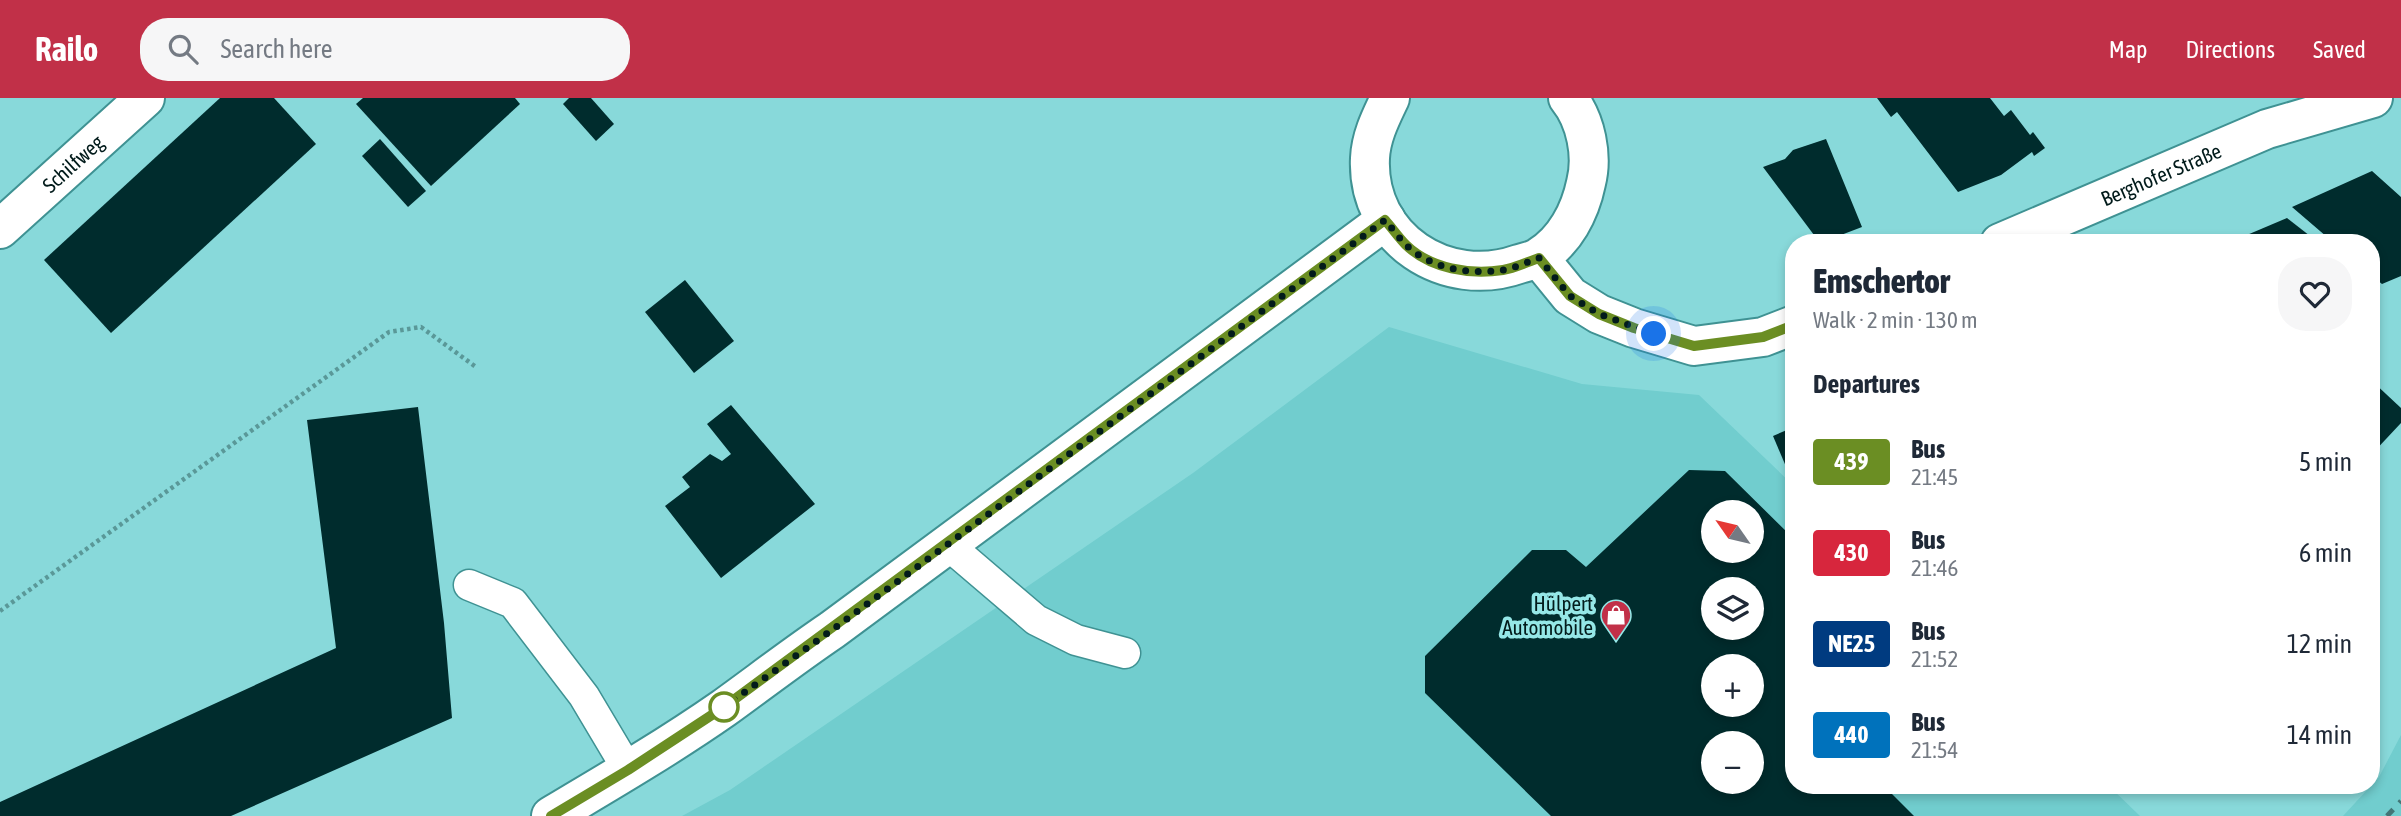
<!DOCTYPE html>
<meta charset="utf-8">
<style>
body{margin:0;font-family:"Asap Condensed",sans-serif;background:#f6f6f7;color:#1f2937;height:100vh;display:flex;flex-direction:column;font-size:26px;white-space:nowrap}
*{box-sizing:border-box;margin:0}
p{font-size:23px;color:#747a83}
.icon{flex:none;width:38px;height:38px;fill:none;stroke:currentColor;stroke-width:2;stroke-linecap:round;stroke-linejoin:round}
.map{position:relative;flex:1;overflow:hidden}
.drawer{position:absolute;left:1785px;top:136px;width:595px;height:560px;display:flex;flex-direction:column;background:#fff;border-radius:28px;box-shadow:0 4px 10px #0003}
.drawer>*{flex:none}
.badge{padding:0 14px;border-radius:5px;font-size:24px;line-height:46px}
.needle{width:46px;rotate:304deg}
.tools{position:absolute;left:1701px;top:402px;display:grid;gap:14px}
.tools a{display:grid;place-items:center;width:63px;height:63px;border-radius:50%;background:#fff;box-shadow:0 4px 10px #0003;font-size:35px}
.you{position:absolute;width:35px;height:35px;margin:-18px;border:5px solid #fff;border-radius:50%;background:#1a73e8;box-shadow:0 0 0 10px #1a73e833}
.map>.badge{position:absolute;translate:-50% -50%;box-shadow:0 0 0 4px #fff}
h2{padding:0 28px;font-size:26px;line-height:63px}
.round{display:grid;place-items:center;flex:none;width:74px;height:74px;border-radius:28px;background:#f6f6f7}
.summary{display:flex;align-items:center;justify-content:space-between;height:119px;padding:0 28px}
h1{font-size:33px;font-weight:800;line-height:52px}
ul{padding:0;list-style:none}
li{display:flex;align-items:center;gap:21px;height:91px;padding:0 28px}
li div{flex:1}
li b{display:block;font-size:26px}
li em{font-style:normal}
li .badge{min-width:77px;font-weight:700;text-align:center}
header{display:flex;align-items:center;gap:42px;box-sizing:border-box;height:98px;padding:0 35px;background:#c13048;color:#fff}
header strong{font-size:33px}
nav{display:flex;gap:38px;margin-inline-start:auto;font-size:24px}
.search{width:490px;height:63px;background:#f6f6f7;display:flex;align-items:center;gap:18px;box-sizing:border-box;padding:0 24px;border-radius:28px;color:#747a83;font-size:26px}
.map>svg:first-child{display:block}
.built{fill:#71cdce;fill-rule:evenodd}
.building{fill:#002c2d;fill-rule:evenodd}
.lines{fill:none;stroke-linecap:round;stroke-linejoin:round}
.service-casing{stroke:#3f9293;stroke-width:33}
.minor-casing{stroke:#3f9293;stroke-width:42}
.tertiary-casing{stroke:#3f9293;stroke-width:42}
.secondary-casing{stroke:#3f9293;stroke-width:42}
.path{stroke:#5a9898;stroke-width:4.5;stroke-dasharray:3.5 3.5;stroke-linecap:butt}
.service{stroke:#fff;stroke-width:30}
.minor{stroke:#fff;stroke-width:38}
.tertiary{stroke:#fff;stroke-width:38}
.secondary{stroke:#fff;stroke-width:38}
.rail{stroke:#427677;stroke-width:5;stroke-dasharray:9 9;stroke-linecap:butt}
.line-casing{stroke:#fff;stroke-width:16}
.line{stroke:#6b8e23;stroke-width:10}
.walk{stroke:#021b1b;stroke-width:7;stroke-dasharray:0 12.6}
.stop-dot{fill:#fff;stroke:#6b8e23;stroke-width:3.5}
.labels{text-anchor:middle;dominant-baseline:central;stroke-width:7;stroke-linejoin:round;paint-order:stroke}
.street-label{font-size:21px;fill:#021b1b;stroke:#95e7e7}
.poi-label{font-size:21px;fill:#021b1b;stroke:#95e7e7;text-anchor:end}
</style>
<header>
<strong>Railo</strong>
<div class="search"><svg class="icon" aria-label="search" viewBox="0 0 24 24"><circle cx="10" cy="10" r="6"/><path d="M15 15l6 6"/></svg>Search here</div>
<nav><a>Map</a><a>Directions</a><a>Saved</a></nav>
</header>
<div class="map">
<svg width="2401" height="718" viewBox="0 0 2401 718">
<rect width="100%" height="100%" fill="#88d9da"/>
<!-- built -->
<g class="built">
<path d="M 1389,229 L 1582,286 L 1699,297 L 1794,388 L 1794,688 L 2109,688 L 2140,718 L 682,718 L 730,692 L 1193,375 ZM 1713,415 L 1752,415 L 1752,453 L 1713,453 ZM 1713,492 L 1752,492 L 1752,530 L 1713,530 ZM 1713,569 L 1752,569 L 1752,607 L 1713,607 ZM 1713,646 L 1752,646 L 1752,684 L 1713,684 Z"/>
<polygon points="2401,637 2401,718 2343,718 2379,679"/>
</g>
<!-- building -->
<g class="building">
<polygon points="220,0 274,0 316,46 111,235 44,162"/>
<polygon points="363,0 515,0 520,6 431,88 356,6"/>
<polygon points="569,0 591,0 614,26 596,43 563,6"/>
<polygon points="1877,0 1990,0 2004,18 2011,12 2030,37 2033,34 2045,50 2034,58 2032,54 2001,77 1958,94 1897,14 1891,19"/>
<polygon points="380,41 426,93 408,109 362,58"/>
<polygon points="1826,41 1862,129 1820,145 1763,69 1785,61 1793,52"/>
<polygon points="2372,73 2401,99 2401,178 2382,186 2371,177 2371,145 2334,145 2292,109"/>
<polygon points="2287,120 2319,145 2228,145"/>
<polygon points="685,182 734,243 694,275 645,214"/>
<polygon points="2371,282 2401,310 2401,325 2371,357"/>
<polygon points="731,307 815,406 721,480 665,408 690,389 682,379 710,356 722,363 731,356 707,326"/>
<polygon points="418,309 444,525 452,620 231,718 0,718 0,704 336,550 307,322"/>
<polygon points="1794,329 1794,377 1790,378 1773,338"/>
<path d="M 1689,372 L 1725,373 L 1794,441 L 1794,688 L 1900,688 L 1891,695 L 1914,718 L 1551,718 L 1425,595 L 1425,558 L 1532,452 L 1566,452 L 1586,469 ZM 1713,415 L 1752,415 L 1752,453 L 1713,453 ZM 1713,492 L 1752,492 L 1752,530 L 1713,530 ZM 1713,569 L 1752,569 L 1752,607 L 1713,607 ZM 1713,646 L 1752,646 L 1752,684 L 1713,684 Z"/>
</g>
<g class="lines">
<!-- service casing -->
<g class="service-casing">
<g id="service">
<polyline points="947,446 1036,522 1076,542 1125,555"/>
<polyline points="469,487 513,505 584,598 628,672"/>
</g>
</g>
<!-- minor casing -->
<g class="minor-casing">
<g id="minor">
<path id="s1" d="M 0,131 L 145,0"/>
</g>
</g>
<!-- tertiary casing -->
<g class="tertiary-casing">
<g id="tertiary">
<path id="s2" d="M 2000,145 L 2267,31 L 2373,0"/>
<polyline points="1539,160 1570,198 1599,216 1634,230 1694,248 1763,239 1794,227"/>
</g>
</g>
<!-- secondary casing -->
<g class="secondary-casing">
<g id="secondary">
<path d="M 1390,0 C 1381,19 1371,38 1370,60 C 1366,141 1446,192 1519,166 C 1525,164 1533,163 1539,159 C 1565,143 1580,114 1586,85 C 1593,58 1586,22 1568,0"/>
<path d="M 551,718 C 610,683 668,649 724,610 C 760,584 795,557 832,532 L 1386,122"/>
</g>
</g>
<!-- path -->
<polyline class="path" points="0,513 389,234 421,229 476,269"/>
<!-- service -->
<use href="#service" class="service"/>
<!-- minor -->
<use href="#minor" class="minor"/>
<!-- tertiary -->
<use href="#tertiary" class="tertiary"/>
<!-- secondary -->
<use href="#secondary" class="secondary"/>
<!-- rail -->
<polyline class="rail" points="2387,718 2401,703"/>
</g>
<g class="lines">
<!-- line casing -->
<g class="line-casing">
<path id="line" d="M 551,718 L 628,672 L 724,609 L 1385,122 C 1392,130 1399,140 1406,147 C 1431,171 1470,177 1503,172 C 1515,170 1527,164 1539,160 L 1570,198 L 1599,216 L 1634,230 L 1694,248 L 1763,239 L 1794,227"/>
</g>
<!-- line -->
<use href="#line" class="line"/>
<!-- walk -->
<path class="walk" d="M 724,609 L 832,532 L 1385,122 C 1392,130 1399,140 1406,147 C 1431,171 1470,177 1503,172 C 1515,170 1527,164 1539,160 L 1570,198 L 1599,216 L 1654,236"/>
</g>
<!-- icons -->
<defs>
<g id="shop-pin" transform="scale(1.575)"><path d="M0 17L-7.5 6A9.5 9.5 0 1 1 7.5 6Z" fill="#c13048" stroke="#95e7e7"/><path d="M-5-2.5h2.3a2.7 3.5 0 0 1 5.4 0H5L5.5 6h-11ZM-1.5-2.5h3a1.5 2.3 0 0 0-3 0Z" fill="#fff"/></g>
</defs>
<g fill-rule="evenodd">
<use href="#shop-pin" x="1616" y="517"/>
</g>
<!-- markers -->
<circle class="stop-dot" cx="724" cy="609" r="14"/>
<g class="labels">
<!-- street labels -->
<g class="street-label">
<text stroke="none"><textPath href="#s1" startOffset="98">Schilfweg</textPath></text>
<text stroke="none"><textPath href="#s2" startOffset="175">Berghofer Straße</textPath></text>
</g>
<!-- poi labels -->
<g class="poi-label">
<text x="1593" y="505">Hülpert<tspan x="1593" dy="24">Automobile</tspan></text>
</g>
</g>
</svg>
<div class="tools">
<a><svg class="needle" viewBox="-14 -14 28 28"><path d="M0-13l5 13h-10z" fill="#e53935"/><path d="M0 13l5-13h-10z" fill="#747a83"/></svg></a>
<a><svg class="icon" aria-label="layers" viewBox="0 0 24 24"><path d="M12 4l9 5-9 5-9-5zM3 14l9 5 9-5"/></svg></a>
<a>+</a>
<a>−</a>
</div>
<div class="you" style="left:1654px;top:236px"></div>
<section class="drawer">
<div class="summary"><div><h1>Emschertor</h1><p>Walk · 2 min · 130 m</p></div><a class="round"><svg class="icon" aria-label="heart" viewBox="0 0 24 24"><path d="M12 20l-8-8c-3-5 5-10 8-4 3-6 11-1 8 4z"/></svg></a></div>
<h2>Departures</h2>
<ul>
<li><span class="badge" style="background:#6b8e23;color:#fff">439</span><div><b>Bus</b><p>21:45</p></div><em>5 min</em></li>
<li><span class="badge" style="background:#d7263d;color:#fff">430</span><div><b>Bus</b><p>21:46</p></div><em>6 min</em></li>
<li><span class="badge" style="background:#003b80;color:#fff">NE25</span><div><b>Bus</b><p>21:52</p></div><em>12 min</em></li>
<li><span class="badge" style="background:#0072bc;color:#fff">440</span><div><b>Bus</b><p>21:54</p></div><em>14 min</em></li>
</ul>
</section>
</div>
